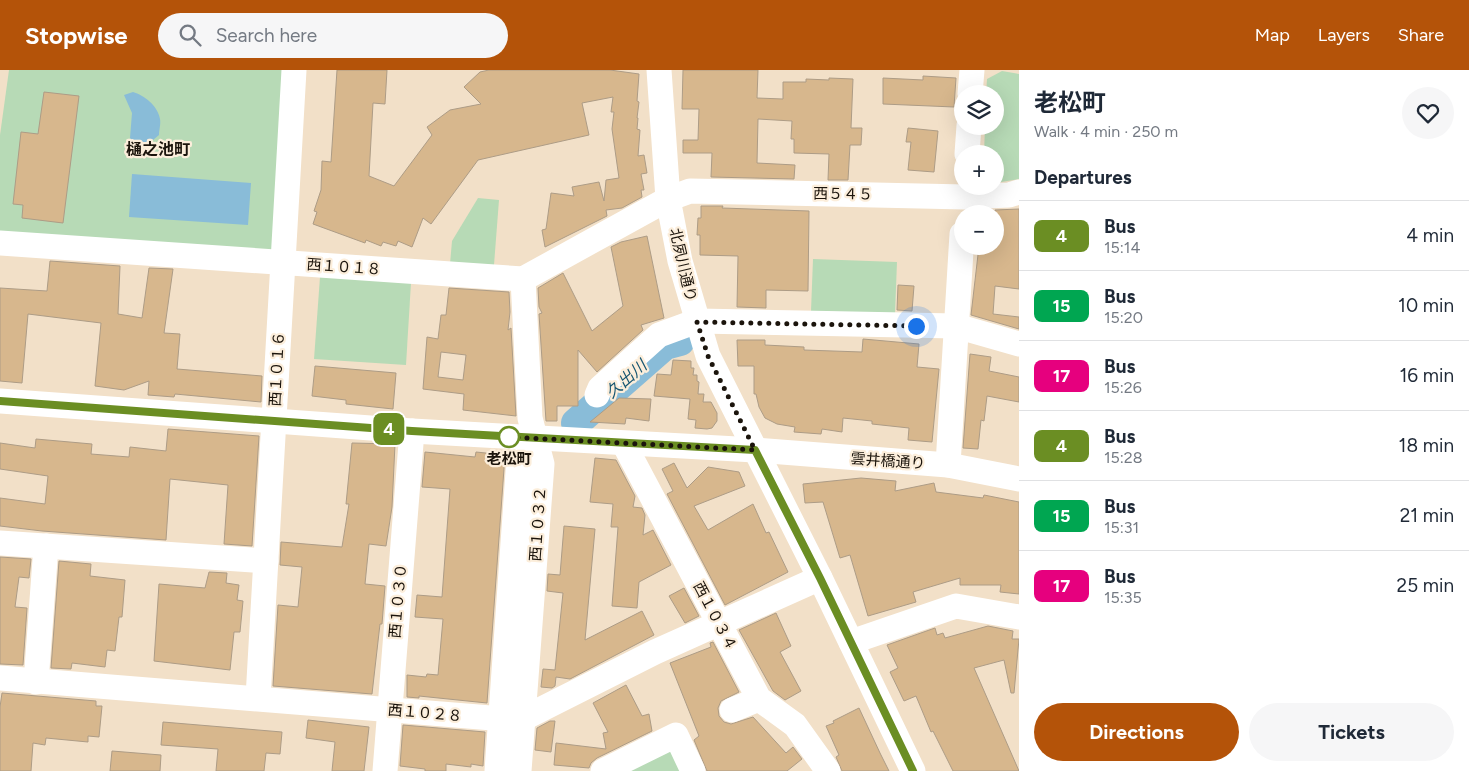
<!DOCTYPE html>
<meta charset="utf-8">
<style>
body{margin:0;font-family:Figtree,"Noto Sans JP",sans-serif;background:#f6f6f7;color:#1f2937;height:100vh;display:flex;flex-direction:column;font-size:19px;white-space:nowrap}
*{box-sizing:border-box;margin:0}
p{font-size:16px;color:#747a83}
.icon{flex:none;width:28px;height:28px;fill:none;stroke:currentColor;stroke-width:2;stroke-linecap:round;stroke-linejoin:round}
.map{position:relative;flex:1;overflow:hidden}
.details{display:flex;flex-direction:column;background:#fff;width:450px}
.details>*{flex:none}
.badge{padding:0 10px;border-radius:8px;font-size:18px;line-height:32px}
.controls{position:absolute;left:954px;top:15px;display:grid;gap:10px}
.controls a{display:grid;place-items:center;width:50px;height:50px;border-radius:50%;background:#fff;box-shadow:0 5px 20px #0002;font-size:25px}
.you{position:absolute;width:25px;height:25px;margin:-12px;border:4px solid #fff;border-radius:50%;background:#1a73e8;box-shadow:0 0 0 8px #1a73e833}
.map>.badge{position:absolute;translate:-50% -50%;box-shadow:0 0 0 2px #fff}
h2{padding:0 15px;font-size:19px;line-height:45px}
.round{display:grid;place-items:center;flex:none;width:52px;height:52px;border-radius:26px;background:#f6f6f7}
.headline{display:flex;align-items:center;justify-content:space-between;height:85px;padding:0 15px}
h1{font-size:24px;font-weight:700;line-height:38px}
.primary-button{display:flex;gap:10px;margin-top:auto;padding:10px 15px}
.primary-button a{flex:1;height:58px;border-radius:30px;background:#b45309;color:#fff;font-size:20px;font-weight:700;line-height:58px;text-align:center}
.primary-button a+a{background:#f6f6f7;color:#1f2937}
ul{padding:0;list-style:none}
li{display:flex;align-items:center;gap:15px;height:70px;padding:0 15px;border-top:1px solid #e0e1e3}
li div{flex:1}
li b{display:block;font-size:19px}
li em{font-style:normal}
li .badge{min-width:55px;font-weight:700;text-align:center}
header{display:flex;align-items:center;gap:30px;box-sizing:border-box;height:70px;padding:0 25px;background:#b45309;color:#fff}
header strong{font-size:24px}
nav{display:flex;gap:28px;margin-inline-start:auto;font-size:18px}
.search{width:350px;height:45px;background:#f6f6f7;display:flex;align-items:center;gap:12px;box-sizing:border-box;padding:0 18px;border-radius:28px;color:#747a83;font-size:19px}
main{display:flex;flex:1;min-height:0}
.map>svg:first-child{display:block}
.green{fill:#b7dab6}
.water{fill:#89bcd8}
.lines{fill:none;stroke-linecap:round;stroke-linejoin:round}
.river{stroke:#89bcd8;stroke-width:30}
.building{fill:#d7b78d;stroke:#ad9c86;fill-rule:evenodd}
.minor{stroke:#fff;stroke-width:25}
.line-casing{stroke:#fff;stroke-width:11}
.line{stroke:#6b8e23;stroke-width:8}
.walk{stroke:#1b140c;stroke-width:5;stroke-dasharray:0 9}
.stop-dot{fill:#fff;stroke:#6b8e23;stroke-width:2.5}
.labels{text-anchor:middle;dominant-baseline:central;stroke-width:4.5;stroke-linejoin:round;paint-order:stroke}
.street-label{font-size:15px;fill:#1b140c;stroke:#fceedb}
.stop-label{font-size:15px;font-weight:bold;fill:#1b140c;stroke:#fceedb}
.neighbourhood-label{font-size:16px;font-weight:bold;fill:#1b140c;stroke:#fceedb}
.water-label{font-size:16px;font-style:italic;fill:#155571;stroke:#fceedb}
</style>
<header>
<strong>Stopwise</strong>
<div class="search"><svg class="icon" aria-label="search" viewBox="0 0 24 24"><circle cx="10" cy="10" r="6"/><path d="M15 15l6 6"/></svg>Search here</div>
<nav><a>Map</a><a>Layers</a><a>Share</a></nav>
</header>
<main>
<div class="map">
<svg width="1019" height="701" viewBox="0 0 1019 701">
<rect width="100%" height="100%" fill="#f2e0c8"/>
<!-- green -->
<g class="green">
<polygon points="9,0 287,0 276,181 0,166 0,65"/>
<polygon points="1002,1 1019,4 1019,109 995,113 995,84 984,84 985,56 995,56 995,24 986,24 987,9"/>
<polygon points="478,128 499,130 494,195 450,194 452,171"/>
<polygon points="813,189 897,192 895,244 811,241"/>
<polygon points="320,207 411,213 406,295 314,289"/>
<polygon points="671,674 688,701 612,701"/>
</g>
<!-- water -->
<g class="water">
<path d="M 133,22 C 144,25 158,36 160,49 C 161,54 159,60 159,65 L 147,75 L 137,76 L 130,68 L 132,43 L 124,25 Z"/>
<polygon points="132,104 251,113 248,155 129,147"/>
</g>
<g class="lines">
<!-- river -->
<polyline class="river" points="576,353 665,275 680,271"/>
</g>
<!-- building -->
<g class="building">
<polygon points="337,0 387,0 385,34 373,33 369,106 394,116 432,65 427,57 450,40 481,34 464,17 480,2 489,0 610,0 639,4 637,31 639,32 637,48 638,48 637,59 640,60 638,86 644,85 647,103 641,104 644,120 641,120 642,127 622,138 606,140 607,146 545,177 542,160 546,159 551,123 574,126 572,117 599,112 604,131 606,110 619,108 612,59 614,42 611,42 613,27 582,33 589,65 478,90 431,154 423,148 412,177 398,171 396,176 383,172 381,176 366,170 365,173 313,154 317,142 314,141 321,120 322,91 331,92"/>
<polygon points="683,0 758,0 757,28 783,29 783,12 806,12 806,9 829,10 829,8 853,9 851,58 862,58 861,75 850,75 848,110 828,110 829,84 794,83 794,69 791,69 792,51 758,49 757,93 795,95 794,109 711,107 712,83 683,83 683,70 698,70 699,39 682,39"/>
<polygon points="923,6 956,8 954,37 883,34 883,8 923,10"/>
<polygon points="44,22 79,26 63,153 22,148 23,135 13,134 21,62 38,64"/>
<polygon points="908,58 938,61 934,102 908,100 911,72 906,72"/>
<polygon points="701,136 723,136 722,138 809,141 808,221 766,220 766,238 737,237 738,186 700,185 700,165 697,165 698,148 701,148"/>
<polygon points="1019,139 1019,219 995,216 993,244 1019,247 1019,259 971,245 979,176 995,176 995,140"/>
<polygon points="647,166 664,248 641,255 643,260 597,302 578,280 578,336 557,336 557,351 546,351 539,244 542,243 539,237 538,218 563,203 592,261 623,236 611,177 621,172"/>
<polygon points="50,191 120,196 118,244 142,248 149,198 173,199 164,263 180,264 177,299 262,306 261,332 175,324 174,327 148,325 149,311 124,320 95,316 101,253 28,244 22,313 0,311 0,218 47,221"/>
<polygon points="898,215 914,216 912,241 897,240"/>
<path d="M 449,218 L 509,222 L 510,242 L 508,260 L 511,258 L 516,346 L 463,340 L 464,324 L 423,319 L 427,267 L 438,269 L 441,245 L 446,245 ZM 441,282 L 466,285 L 463,310 L 438,307 Z"/>
<polygon points="863,269 919,274 917,297 939,299 932,372 908,370 909,358 872,354 872,351 843,348 842,362 822,359 821,364 794,362 795,357 777,354 765,348 759,337 756,324 754,324 754,296 738,296 737,270 765,270 765,275 804,277 804,280 862,282"/>
<polygon points="970,284 991,287 989,301 1019,307 1019,332 987,326 984,351 981,350 978,379 963,378"/>
<polygon points="673,290 691,291 691,298 694,298 693,305 697,305 697,311 699,312 698,324 704,324 703,332 711,332 717,343 717,351 712,358 707,359 695,358 696,350 688,349 690,329 654,326 657,304 671,305"/>
<polygon points="315,296 396,303 393,339 346,334 346,330 312,326"/>
<polygon points="619,328 651,329 649,351 626,348 625,354 590,352"/>
<polygon points="168,359 259,366 252,476 224,474 228,415 170,409 166,470 42,461 0,456 0,428 45,434 48,406 0,399 0,373 35,378 36,369 92,374 91,384 129,387 130,377 166,381"/>
<polygon points="352,373 395,374 392,437 386,476 369,474 365,514 385,516 382,554 380,554 372,624 273,616 278,535 298,537 302,497 280,495 281,472 342,477 349,434 346,434"/>
<polygon points="425,382 475,387 476,382 505,385 487,633 419,626 419,628 407,627 407,605 426,607 427,604 438,605 443,549 415,547 417,525 442,527 450,419 422,417"/>
<polygon points="595,388 616,390 635,426 633,437 642,438 645,445 643,465 653,460 671,495 639,512 637,538 612,536 618,457 611,457 613,434 590,432"/>
<polygon points="674,393 687,418 708,397 739,402 745,416 694,436 708,460 753,434 766,463 769,462 788,502 725,535 667,424 673,421 662,399"/>
<polygon points="861,408 896,411 895,421 934,413 936,422 983,428 984,425 1019,432 1019,524 1000,522 1001,515 960,515 960,508 913,522 916,532 868,546 850,485 840,488 823,432 805,433 803,414"/>
<polygon points="564,456 595,459 585,570 642,541 654,565 570,609 556,607 555,616 552,618 541,617 543,599 555,600 563,523 547,521 548,504 560,505"/>
<polygon points="0,487 31,489 29,508 19,507 15,537 27,538 23,595 0,594"/>
<polygon points="59,491 91,494 90,506 125,510 122,547 119,547 115,581 107,580 105,597 72,593 71,599 51,598"/>
<polygon points="209,502 227,503 226,513 239,515 237,530 243,531 240,562 234,562 230,600 154,591 159,514 205,518"/>
<polygon points="684,518 699,546 685,553 669,526"/>
<polygon points="776,543 791,576 780,582 801,621 785,630 773,621 739,560"/>
<polygon points="988,556 1013,561 1012,569 1019,569 1014,623 1011,623 1004,590 974,598 1019,701 953,701 933,661 931,662 916,626 904,631 890,602 898,598 887,575 935,558 937,565 943,563 945,568"/>
<polygon points="713,572 739,622 721,631 718,638 719,646 724,652 731,654 753,647 786,683 793,677 802,689 787,701 707,701 694,670 699,666 670,593 711,577 710,573"/>
<polygon points="626,615 642,646 649,644 652,661 597,688 591,693 589,698 554,695 556,673 606,679 603,663 608,662 593,633"/>
<polygon points="2,623 96,631 96,636 102,636 99,667 88,666 88,672 46,668 45,675 33,673 31,701 0,701 0,637"/>
<polygon points="859,638 880,683 889,701 842,701 836,687 839,685 826,656 834,653 833,651"/>
<polygon points="308,650 369,657 364,701 332,701 335,672 306,668"/>
<polygon points="550,651 555,651 551,682 535,680 537,658"/>
<polygon points="163,652 282,662 280,684 266,683 264,701 216,701 218,679 161,675"/>
<polygon points="403,655 485,662 483,696 471,694 471,697 446,694 446,701 425,701 425,699 400,696"/>
<polygon points="112,681 161,685 160,701 110,701"/>
</g>
<g class="lines">
<!-- minor -->
<g class="minor">
<polyline points="659,0 668,129 680,191 708,286 820,508 913,701"/>
<polyline points="970,24 972,0"/>
<polyline points="967,84 969,56"/>
<polyline points="0,173 523,209 668,129 690,121 965,127 1009,125 1019,122"/>
<polyline points="597,325 600,318 659,265 697,251 956,256 1019,274"/>
<polyline points="0,331 412,361 755,380 948,395 1019,409"/>
<polyline points="624,374 759,629 795,655 828,701"/>
<polyline points="948,395 962,164"/>
<polyline points="0,473 266,491"/>
<polyline points="851,572 956,536 1019,547"/>
<polyline points="0,608 516,650 524,648 655,582 820,508"/>
<polyline points="36,612 46,476"/>
<polyline points="258,628 294,0"/>
<polyline points="732,640 759,629"/>
<polyline points="385,701 412,361"/>
<polyline points="497,701 519,388 534,368"/>
<polyline points="519,701 542,394 530,348 523,209"/>
<polyline points="603,701 676,665 693,701"/>
</g>
</g>
<g class="lines">
<!-- line casing -->
<g class="line-casing">
<polyline id="line" points="0,331 412,361 755,380 820,508 913,701"/>
</g>
<!-- line -->
<use href="#line" class="line"/>
<!-- walk -->
<polyline class="walk" points="509,367 755,380 708,286 697,252 916,256"/>
</g>
<!-- markers -->
<circle class="stop-dot" cx="509" cy="367" r="10"/>
<g class="labels">
<!-- street labels -->
<g class="street-label">
<text transform="translate(843 124) rotate(1)">西５４５</text>
<text transform="translate(683 195) rotate(77)">北夙川通り</text>
<text transform="translate(344 197) rotate(4)">西１０１８</text>
<text transform="translate(277 299) rotate(-87)">西１０１６</text>
<text transform="translate(888 391) rotate(4)">雲井橋通り</text>
<text transform="translate(538 454) rotate(-86)">西１０３２</text>
<text transform="translate(398 531) rotate(-85)">西１０３０</text>
<text transform="translate(715 546) rotate(62)">西１０３４</text>
<text transform="translate(425 643) rotate(5)">西１０２８</text>
</g>
<!-- stop labels -->
<g class="stop-label">
<text x="509" y="389">老松町</text>
</g>
<!-- neighbourhood labels -->
<g class="neighbourhood-label">
<text x="158" y="79">樋之池町</text>
</g>
<!-- water labels -->
<g class="water-label">
<text transform="translate(626 309) rotate(-41)">久出川</text>
</g>
</g>
</svg>
<div class="controls">
<a><svg class="icon" aria-label="layers" viewBox="0 0 24 24"><path d="M12 4l9 5-9 5-9-5zM3 14l9 5 9-5"/></svg></a>
<a>+</a>
<a>−</a>
</div>
<div class="you" style="left:916px;top:256px"></div>
<b class="badge" style="left:389px;top:359px;background:#6b8e23;color:#fff">4</b>
</div>
<section class="details">
<div class="headline"><div><h1>老松町</h1><p>Walk · 4 min · 250 m</p></div><a class="round"><svg class="icon" aria-label="heart" viewBox="0 0 24 24"><path d="M12 20l-8-8c-3-5 5-10 8-4 3-6 11-1 8 4z"/></svg></a></div>
<h2>Departures</h2>
<ul>
<li><span class="badge" style="background:#6b8e23;color:#fff">4</span><div><b>Bus</b><p>15:14</p></div><em>4 min</em></li>
<li><span class="badge" style="background:#00a651;color:#fff">15</span><div><b>Bus</b><p>15:20</p></div><em>10 min</em></li>
<li><span class="badge" style="background:#e6007e;color:#fff">17</span><div><b>Bus</b><p>15:26</p></div><em>16 min</em></li>
<li><span class="badge" style="background:#6b8e23;color:#fff">4</span><div><b>Bus</b><p>15:28</p></div><em>18 min</em></li>
<li><span class="badge" style="background:#00a651;color:#fff">15</span><div><b>Bus</b><p>15:31</p></div><em>21 min</em></li>
<li><span class="badge" style="background:#e6007e;color:#fff">17</span><div><b>Bus</b><p>15:35</p></div><em>25 min</em></li>
</ul>
<div class="primary-button"><a>Directions</a><a>Tickets</a></div>
</section>
</main>
